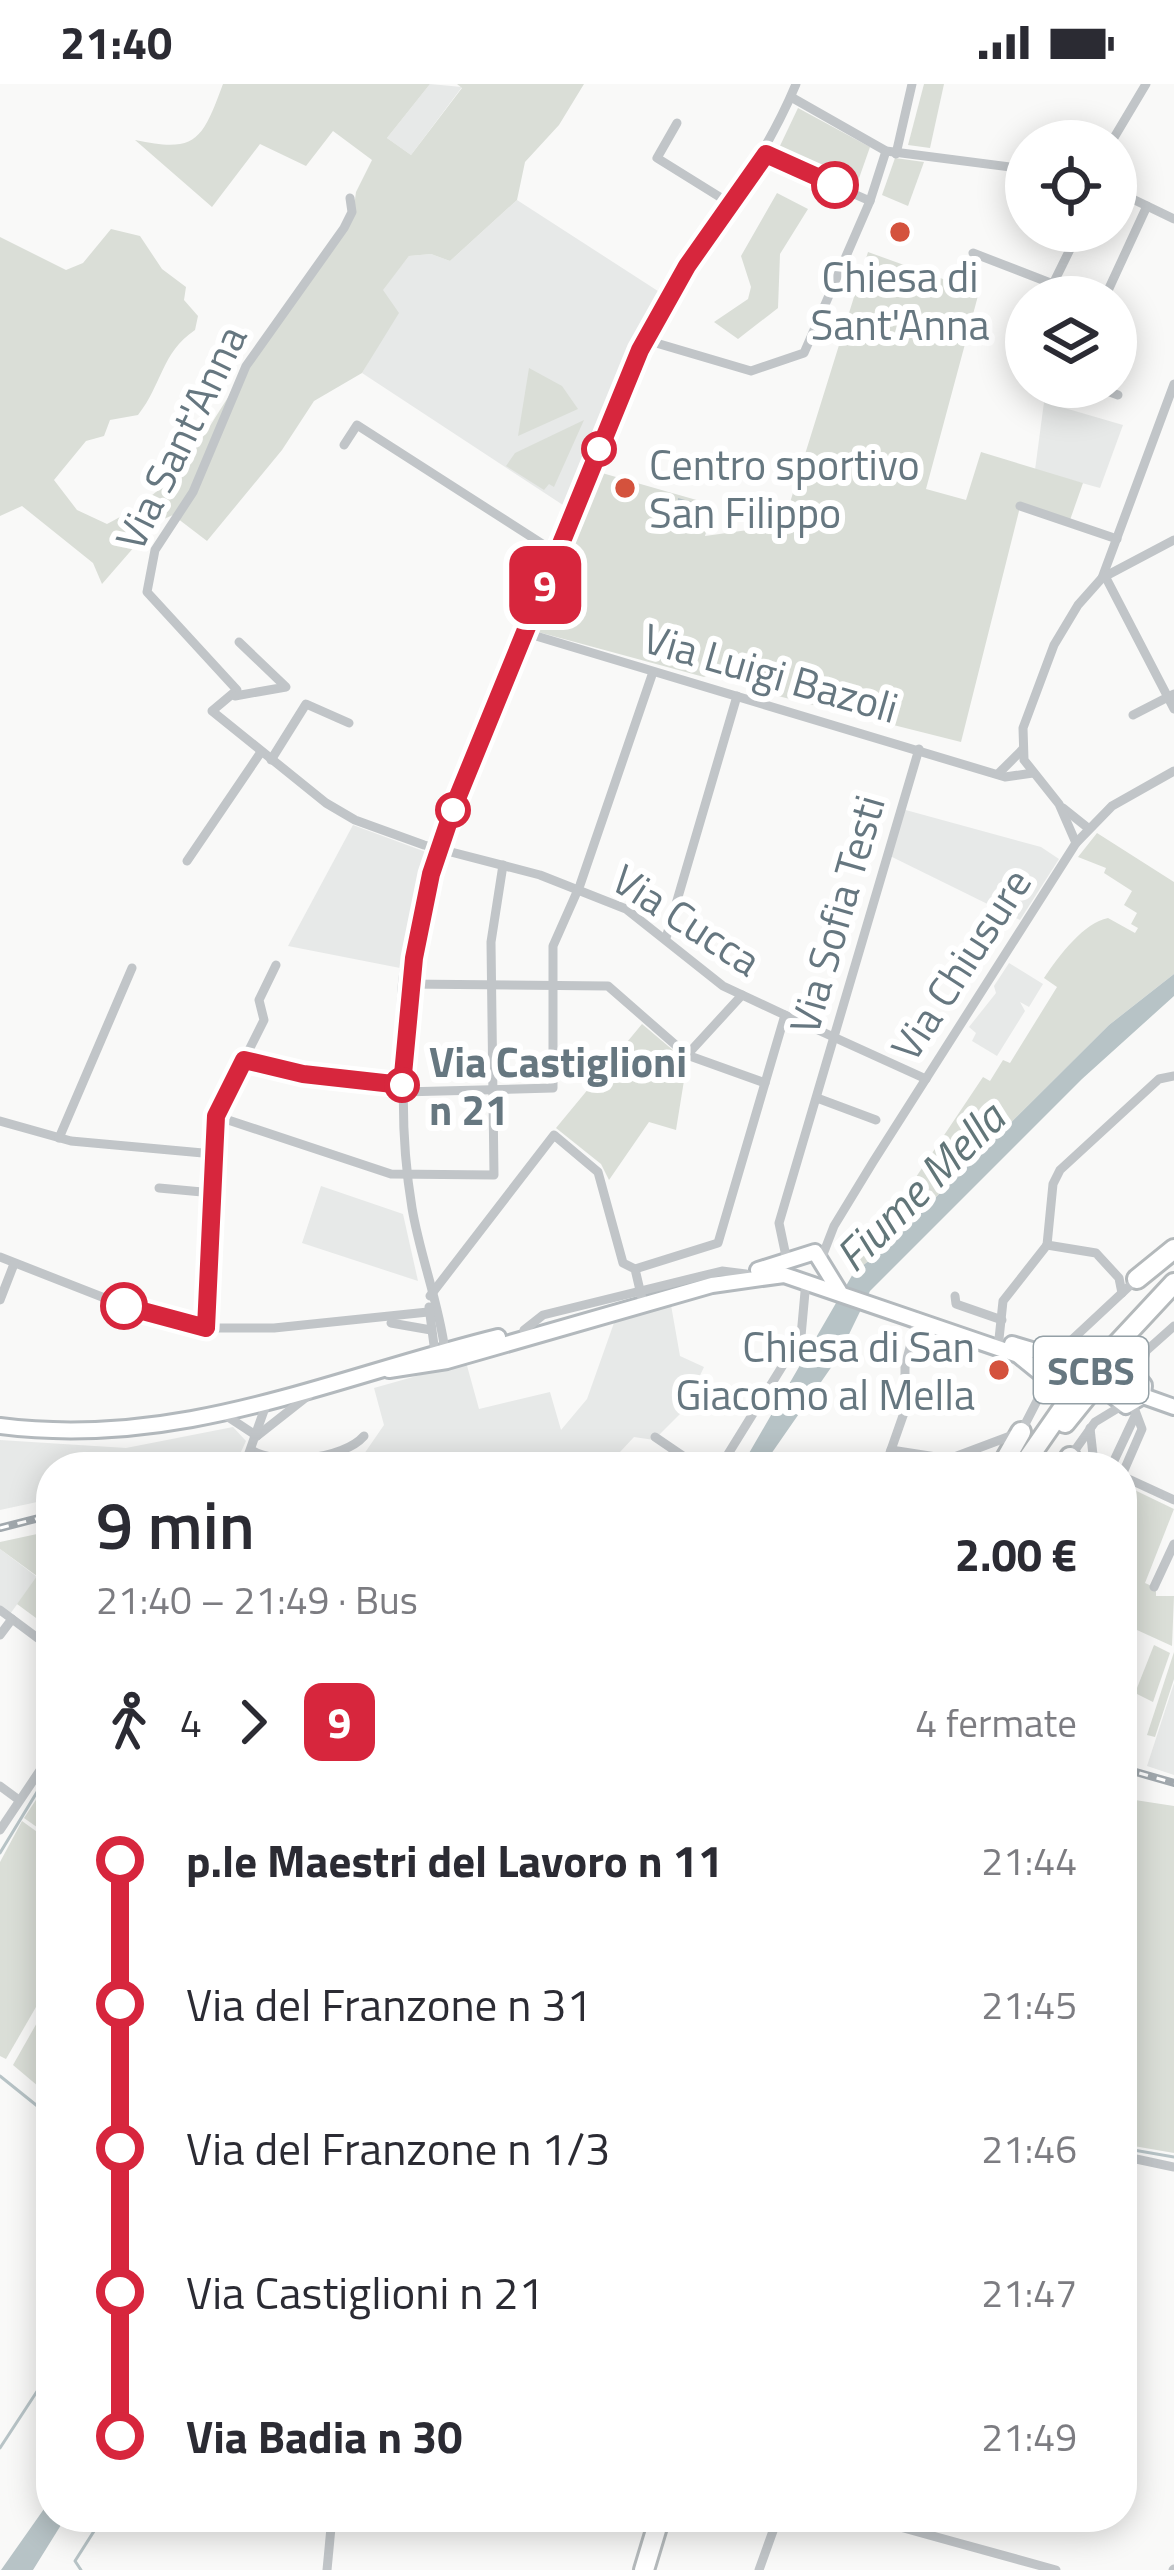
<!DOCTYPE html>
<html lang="it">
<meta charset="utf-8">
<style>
body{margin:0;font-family:"Titillium Web",sans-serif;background:#f2f2f3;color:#2b2b33;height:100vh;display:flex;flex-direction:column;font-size:45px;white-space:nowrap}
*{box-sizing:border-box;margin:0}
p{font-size:39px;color:#7c7c81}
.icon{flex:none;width:66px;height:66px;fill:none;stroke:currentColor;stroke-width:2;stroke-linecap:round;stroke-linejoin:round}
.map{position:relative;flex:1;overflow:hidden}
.drawer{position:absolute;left:36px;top:1368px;width:1101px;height:1080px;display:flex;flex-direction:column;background:#fff;border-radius:48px;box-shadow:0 6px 30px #0003}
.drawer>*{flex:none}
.badge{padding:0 24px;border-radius:18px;font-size:42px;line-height:78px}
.tools{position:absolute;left:1005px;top:36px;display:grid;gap:24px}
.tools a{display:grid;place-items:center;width:132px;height:132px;border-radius:50%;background:#fff;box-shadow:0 6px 30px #0003;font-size:60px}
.map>.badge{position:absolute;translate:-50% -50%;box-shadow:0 0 0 6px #fff}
.legs{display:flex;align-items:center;gap:18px;height:132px;padding:0 60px;font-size:39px}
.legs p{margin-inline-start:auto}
.summary{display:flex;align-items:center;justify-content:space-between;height:204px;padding:0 60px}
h1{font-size:66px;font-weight:600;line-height:90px}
ul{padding:0 60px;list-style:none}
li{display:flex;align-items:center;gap:42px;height:144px;font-size:45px}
li i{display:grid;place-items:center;width:18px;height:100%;margin:0 15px;background:currentColor}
li i::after{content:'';width:30px;height:30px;margin:-15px;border:9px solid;border-radius:50%;background:#fff}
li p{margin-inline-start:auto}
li:first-child i{background:linear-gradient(#0000 50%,currentColor 0)}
li:last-child i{background:linear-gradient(currentColor 50%,#0000 0)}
.status{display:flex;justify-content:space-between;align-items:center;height:84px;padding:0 60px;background:#fff;direction:ltr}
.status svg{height:33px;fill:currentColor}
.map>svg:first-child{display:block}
.built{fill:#e7e9e8}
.green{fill:#daded7}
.water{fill:#b7c3c6}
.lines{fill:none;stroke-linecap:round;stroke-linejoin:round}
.stream{stroke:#b7c3c6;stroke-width:3}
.secondary-casing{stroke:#b3b9bd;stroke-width:20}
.highway-casing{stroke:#b4b9bb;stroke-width:24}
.street{stroke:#c1c5c8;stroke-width:9}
.secondary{stroke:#fff;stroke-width:14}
.highway{stroke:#fff;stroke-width:18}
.rail-casing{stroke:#a1a8ad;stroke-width:8}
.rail{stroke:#fff;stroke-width:3;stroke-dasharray:9;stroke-linecap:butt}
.secondary-bridge-casing{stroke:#b3b9bd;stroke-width:20;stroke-linecap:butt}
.secondary-bridge{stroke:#fff;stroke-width:14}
.line-1-casing{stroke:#fff;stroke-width:27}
.line-1{stroke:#d7263d;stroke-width:18}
.stop-1-dot{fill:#fff;stroke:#d7263d;stroke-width:6}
.poi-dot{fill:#d4523d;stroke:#fff;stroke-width:4.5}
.labels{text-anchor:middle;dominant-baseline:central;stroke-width:12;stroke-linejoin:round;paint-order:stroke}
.shield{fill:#fff;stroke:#94a0a6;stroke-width:3}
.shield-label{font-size:39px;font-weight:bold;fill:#667780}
.poi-label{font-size:42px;fill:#667780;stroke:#fff}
.street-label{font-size:42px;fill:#667780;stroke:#fff}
.stop-label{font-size:42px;font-weight:bold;fill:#667780;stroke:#fff;text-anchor:start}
.water-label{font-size:45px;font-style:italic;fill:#627679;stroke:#fff}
</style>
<div class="status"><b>21:40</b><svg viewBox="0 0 49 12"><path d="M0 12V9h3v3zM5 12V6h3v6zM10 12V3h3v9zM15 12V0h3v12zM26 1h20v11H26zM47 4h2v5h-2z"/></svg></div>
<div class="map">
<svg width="1174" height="2486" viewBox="0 0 1174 2486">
<rect width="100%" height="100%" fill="#f9f9f8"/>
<!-- built -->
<g class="built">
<polygon points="430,0 462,3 411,71 387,54"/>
<polygon points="517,116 661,209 602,325 566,423 362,289 393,234 382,206 409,172 431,170 450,177"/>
<polygon points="1044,318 1123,341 1100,404 1035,386"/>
<polygon points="902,725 1041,763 1059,775 1020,836 890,772"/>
<polygon points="353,741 426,768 400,884 288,862"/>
<polygon points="1009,879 1043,900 1029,923 1020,918 1025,927 997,972 972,957 976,949 969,943 996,909 994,902"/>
<polygon points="321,1102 403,1130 418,1197 302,1159"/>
<polygon points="671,1221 680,1272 704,1283 683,1327 654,1356 634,1353 606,1383 500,1383 364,1370 384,1341 374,1304 466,1278 479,1325 550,1308 561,1346 587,1315 615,1236"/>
<polygon points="233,1343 246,1357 234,1383 51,1383 51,1415 0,1426 0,1356 126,1364"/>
<polygon points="0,1465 37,1493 10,1530 0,1522"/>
<polygon points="1174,1599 1174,1691 1147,1682"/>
</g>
<!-- green -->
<g class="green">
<path d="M 223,0 L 430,0 L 387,54 L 411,71 L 462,4 L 457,0 L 584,0 L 559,41 L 525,78 L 517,116 L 450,177 L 431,170 L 409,172 L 383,206 L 399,229 L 362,289 L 314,317 L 282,366 L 207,457 L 173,431 L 155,439 L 102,500 L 93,479 L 22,422 L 0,432 L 0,153 L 66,186 L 83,179 L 111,145 L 140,152 L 162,185 L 186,203 L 184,216 L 198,232 L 195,246 C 161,269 162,301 138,331 L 110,336 L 104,352 L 86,357 L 54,396 L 77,426 L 107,440 C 181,402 195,363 238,298 C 273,243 314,190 352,137 L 356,108 L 372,76 L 333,47 L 306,82 L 260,60 L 212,123 L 135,56 C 196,69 202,57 223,0 Z"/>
<polygon points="924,0 944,0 930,64 908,61"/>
<polygon points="798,24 870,63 857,100 778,66"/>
<polygon points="895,74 924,78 908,122 882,111"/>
<polygon points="777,109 808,125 780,170 778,224 738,255 714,238 748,215 751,203 741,172"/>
<polygon points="868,168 979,208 926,405 966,416 981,368 1083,399 1070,436 1021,419 961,658 770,610 766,603 712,589 704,593 538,548 602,389 714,421 705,452 783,441"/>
<polygon points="529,284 562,302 578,325 518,352"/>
<polygon points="584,336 554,403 549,400 544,406 506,382 515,369"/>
<path d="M 1097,749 L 1174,798 L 1174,890 L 1109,941 L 882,1167 L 854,1188 L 847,1182 L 851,1171 L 912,1099 L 983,993 L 990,997 L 1003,976 L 1010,979 L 1057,903 L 1044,894 C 1060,870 1084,839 1108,834 L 1135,849 L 1138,844 L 1131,840 L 1137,829 L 1124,821 L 1132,807 L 1104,789 L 1106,784 L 1078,773 Z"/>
<polygon points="642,940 687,978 676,1046 649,1038 609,1096 601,1080 556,1044"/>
<polygon points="1122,1400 1174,1425 1145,1499 1156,1504 1156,1512 1174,1512 1172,1562 1126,1541 1122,1556"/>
<polygon points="51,1447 51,1545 17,1520 37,1492 0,1465 0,1458"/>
<polygon points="1154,1561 1170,1569 1153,1618 1135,1609"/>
<polygon points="1174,1568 1174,1595 1155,1653 1147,1651"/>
<polygon points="51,1693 51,1753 24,1734"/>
<polygon points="1122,1714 1174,1722 1174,2069 1122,2060"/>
<polygon points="22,1737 51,1758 51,1897 6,1975 0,1972 0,1778"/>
<polygon points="51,1914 51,2013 13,1981"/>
</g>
<!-- water -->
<g class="water">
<polygon points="678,414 710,423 703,444 677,431"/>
<polygon points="1174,890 1174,912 1082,995 870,1207 837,1275 762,1383 741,1383 854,1188 882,1167 1109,941"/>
<polygon points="51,2415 51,2433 66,2433 33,2486 1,2486"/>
</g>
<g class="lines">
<!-- stream -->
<g class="stream">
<polyline points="0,1769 51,1685"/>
<polyline points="0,1992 51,2033"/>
<polyline points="1122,2064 1174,2073"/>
<polyline points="0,2364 51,2286"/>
<polyline points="81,2486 75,2477 103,2433"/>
</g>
<!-- secondary casing -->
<g class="secondary-casing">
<g id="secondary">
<polyline points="758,1186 815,1168 839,1207"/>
<polyline points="1012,1260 1042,1269 1058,1264 1083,1283"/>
<polyline points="389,1286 447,1277 712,1201 784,1191 1018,1271 1050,1297 1074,1295"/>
<polyline points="1112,1293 1136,1291 1144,1301 1143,1312"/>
<polyline points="1105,1306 1126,1322 1143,1312"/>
<polyline points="1143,1312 1174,1323"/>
<path d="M 0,1342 C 180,1365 328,1295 498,1253"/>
</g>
</g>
<!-- highway casing -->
<g class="highway-casing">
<g id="highway">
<polyline points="1137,1195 1174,1165"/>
<polyline points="1065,1339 1116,1276"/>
<polyline points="1001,1383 1021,1348"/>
<polyline points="1022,1383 1079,1301 1174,1199"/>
<polyline points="1064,1383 1070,1373"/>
<polyline points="644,2486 660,2433"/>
</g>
</g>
<!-- street -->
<g class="street">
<polyline points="791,13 886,67 1026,85"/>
<polyline points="677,39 657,74 731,120"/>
<polyline points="1112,57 1146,0"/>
<polyline points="896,70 912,0"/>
<polyline points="765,71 870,117 886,67"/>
<polyline points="1116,107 1174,135"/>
<polyline points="350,114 352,128 344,144 246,282 193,408 155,466 147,508 237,606 212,627 326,719 355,736 424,761 540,791 626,825 723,902 785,931 718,1159 635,1185"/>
<polyline points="973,169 1053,200 1079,147"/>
<polyline points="1048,213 1053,200 1086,213"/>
<polyline points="1105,213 1147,122"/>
<polyline points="646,256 751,287 804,269 870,117"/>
<polyline points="1096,303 1118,311"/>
<polyline points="344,361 357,341 558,470"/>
<polyline points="1020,422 1117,455"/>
<polyline points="1105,492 1174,625"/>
<polyline points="1102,494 1174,300"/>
<polyline points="526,549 1005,693 1033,689"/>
<polyline points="235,612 286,603 239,558"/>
<polyline points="1133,631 1174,610"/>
<polyline points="271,676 306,620 349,639"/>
<polyline points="999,689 1022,666"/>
<polyline points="1063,724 1088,744"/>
<polyline points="1076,759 1059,720 1024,676 1023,644 1054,561 1078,521 1102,494 1174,456"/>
<polyline points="187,777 261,668"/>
<path d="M 429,805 C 406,911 394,1016 412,1124 C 420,1172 439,1219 445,1267"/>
<polyline points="666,854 737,612"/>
<polyline points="406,900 608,902 687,971 765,999"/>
<polyline points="785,931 926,995"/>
<path d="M 404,946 C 381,854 508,592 547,497 C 577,421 603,341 639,267 C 685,173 756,97 796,0"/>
<polyline points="687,971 742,911"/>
<polyline points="244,976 262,983 402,1001"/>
<polyline points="402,1008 553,1004 553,862 580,801 653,588"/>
<polyline points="817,1014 876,1036"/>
<polyline points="216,1032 391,1090 494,1091 491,858 503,781"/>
<polyline points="0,1037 71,1057 214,1070"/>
<polyline points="59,1054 132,884"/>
<polyline points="159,1104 213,1109"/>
<polyline points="1047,1161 1053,1100 1060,1086 1159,995 1174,992"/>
<polyline points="1047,1161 1096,1169 1119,1194 1122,1209"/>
<polyline points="0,1173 148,1231 206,1244 274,1244 428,1228"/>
<polyline points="822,1173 834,1142 873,1078 1076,759 1112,722 1174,687"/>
<polyline points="787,1177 779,1139 919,665"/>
<polyline points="430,1212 554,1051 598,1088 623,1179 635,1185 643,1219"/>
<polyline points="955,1212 956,1220 1002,1236"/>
<polyline points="0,1216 14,1180"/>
<polyline points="429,1223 435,1269"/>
<polyline points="391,1239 431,1246"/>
<polyline points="206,1244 216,1032 264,936 259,916 276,881"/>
<polyline points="524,1246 543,1231 722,1187 746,1190"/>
<polyline points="999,1255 1003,1217 1047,1161"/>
<polyline points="1062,1265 1137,1195"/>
<polyline points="1140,1294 1146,1267 1174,1242"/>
<polyline points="222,1329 257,1352"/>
<polyline points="1090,1344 1094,1380"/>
<polyline points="257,1352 309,1311"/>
<polyline points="655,1353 699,1383"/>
<path d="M 251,1366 C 277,1382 343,1376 364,1352"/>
<polyline points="891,1366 949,1375 1021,1348 1038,1315 1041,1291"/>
<polyline points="1070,1373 1095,1338 1123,1321"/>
<polyline points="244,1383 267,1318"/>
<polyline points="720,1383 801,1252 806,1197"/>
<polyline points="885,1383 905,1326 905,1282 918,1234"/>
<polyline points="1111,1383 1135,1332"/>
<polyline points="1122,1391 1142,1345 1133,1321"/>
<polyline points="1122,1392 1174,1416"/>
<polyline points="1154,1503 1174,1460"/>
<polyline points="0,1526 51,1564"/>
<polyline points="0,1551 12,1535"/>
<polyline points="0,1702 19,1716"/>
<polyline points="0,1746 51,1670"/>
<polyline points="1122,2072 1174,2083"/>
<polyline points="864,2433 1056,2486"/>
<polyline points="327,2486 332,2433"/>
<polyline points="759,2486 778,2433"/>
<polyline points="1173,2486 1174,2485"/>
</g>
<!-- secondary -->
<use href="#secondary" class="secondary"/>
<!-- highway -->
<use href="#highway" class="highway"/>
<!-- rail casing -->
<g class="rail-casing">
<g id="rail">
<polyline points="0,1444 51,1431"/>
<polyline points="1122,1684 1174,1699"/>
</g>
</g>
<!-- rail -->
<use href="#rail" class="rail"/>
<!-- secondary-bridge casing -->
<g class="secondary-bridge-casing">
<g id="secondary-bridge">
<polyline points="1083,1283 1112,1293"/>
<polyline points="1074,1295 1105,1306"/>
</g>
</g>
<!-- secondary-bridge -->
<use href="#secondary-bridge" class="secondary-bridge"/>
</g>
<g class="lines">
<!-- line-1 casing -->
<g class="line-1-casing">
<polyline id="line-1" points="124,1222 206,1244 216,1032 244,976 303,990 402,1001 414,874 431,790 454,722 640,266 687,182 766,70 835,101"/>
</g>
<!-- line-1 -->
<use href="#line-1" class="line-1"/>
</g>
<!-- markers -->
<g class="stop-1-dot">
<circle cx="835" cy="101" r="21"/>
<circle cx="599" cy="365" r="15"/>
<circle cx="453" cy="726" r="15"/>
<circle cx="402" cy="1001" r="15"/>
<circle cx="124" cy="1222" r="21"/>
</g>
<g class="poi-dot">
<circle cx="900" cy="148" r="12"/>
<circle cx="625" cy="404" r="12"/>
<circle cx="999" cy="1286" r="12"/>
</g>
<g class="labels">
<!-- shield labels -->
<rect class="shield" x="1034" y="1253" width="114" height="66" rx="9"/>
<g class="shield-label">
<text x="1091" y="1286">SCBS</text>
</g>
<!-- poi labels -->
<g class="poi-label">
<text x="900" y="192">Chiesa di<tspan x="900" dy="48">Sant'Anna</tspan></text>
<text x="649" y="380" text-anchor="start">Centro sportivo<tspan x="649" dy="48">San Filippo</tspan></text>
<text x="975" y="1262" text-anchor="end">Chiesa di San<tspan x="975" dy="48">Giacomo al Mella</tspan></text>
</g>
<!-- street labels -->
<g class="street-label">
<text transform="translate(180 353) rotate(-64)">Via Sant'Anna</text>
<text transform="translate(771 588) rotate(16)">Via Luigi Bazoli</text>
<text transform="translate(836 830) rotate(-74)">Via Sofia Testi</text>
<text transform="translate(687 835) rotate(33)">Via Cucca</text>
<text transform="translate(960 880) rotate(-57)">Via Chiusure</text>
</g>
<!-- stop labels -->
<g class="stop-label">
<text x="429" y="977">Via Castiglioni<tspan x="429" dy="48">n 21</tspan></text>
</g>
<!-- water labels -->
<g class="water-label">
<text transform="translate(919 1102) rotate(-45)">Fiume Mella</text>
</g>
</g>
</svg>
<div class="tools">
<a><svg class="icon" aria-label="locate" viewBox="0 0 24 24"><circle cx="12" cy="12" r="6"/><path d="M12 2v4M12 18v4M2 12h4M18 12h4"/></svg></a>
<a><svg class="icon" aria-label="layers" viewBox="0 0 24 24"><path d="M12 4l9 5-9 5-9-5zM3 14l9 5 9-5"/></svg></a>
</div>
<b class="badge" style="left:545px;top:501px;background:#d7263d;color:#fff">9</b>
<section class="drawer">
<div class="summary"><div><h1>9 min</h1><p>21:40 – 21:49 · Bus</p></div><b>2.00 €</b></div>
<div class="legs"><svg class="icon" aria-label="walk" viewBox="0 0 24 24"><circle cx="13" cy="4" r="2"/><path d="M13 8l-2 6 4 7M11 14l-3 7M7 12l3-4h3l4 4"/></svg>4<svg class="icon" aria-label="forward" viewBox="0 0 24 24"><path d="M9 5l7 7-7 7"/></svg><b class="badge" style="background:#d7263d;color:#fff">9</b><p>4 fermate</p></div>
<ul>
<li><i style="color:#d7263d"></i><b>p.le Maestri del Lavoro n 11</b><p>21:44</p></li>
<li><i style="color:#d7263d"></i><span>Via del Franzone n 31</span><p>21:45</p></li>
<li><i style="color:#d7263d"></i><span>Via del Franzone n 1/3</span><p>21:46</p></li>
<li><i style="color:#d7263d"></i><span>Via Castiglioni n 21</span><p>21:47</p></li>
<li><i style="color:#d7263d"></i><b>Via Badia n 30</b><p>21:49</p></li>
</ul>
</section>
</div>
